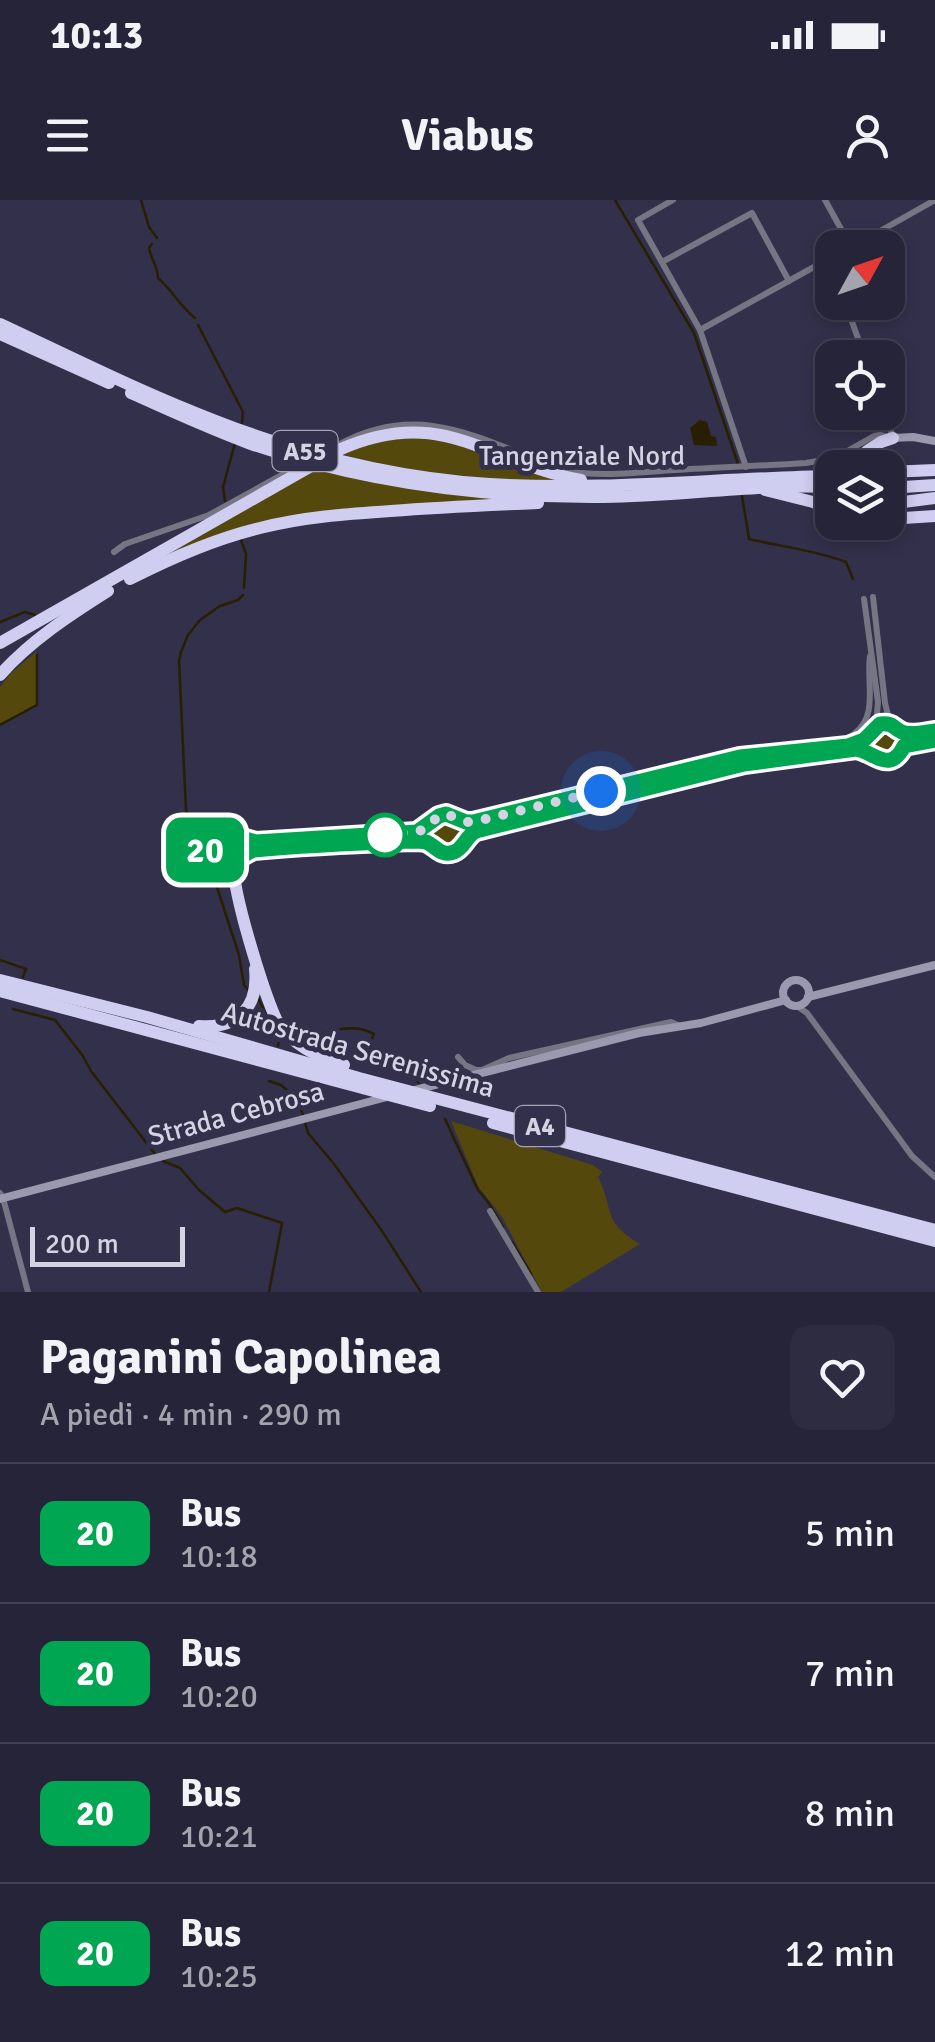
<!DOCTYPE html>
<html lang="it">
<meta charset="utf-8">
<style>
body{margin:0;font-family:Signika,sans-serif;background:#2e2c40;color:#f1f3f6;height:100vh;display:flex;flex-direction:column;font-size:38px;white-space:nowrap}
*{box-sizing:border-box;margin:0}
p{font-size:32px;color:#a4a4ae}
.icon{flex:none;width:55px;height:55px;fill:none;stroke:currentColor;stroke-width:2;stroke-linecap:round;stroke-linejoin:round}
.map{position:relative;height:1092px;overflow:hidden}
.panel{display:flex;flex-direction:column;background:#262438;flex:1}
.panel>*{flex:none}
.badge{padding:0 20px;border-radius:15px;font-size:35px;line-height:65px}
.needle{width:65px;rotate:50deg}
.buttons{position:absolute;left:815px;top:30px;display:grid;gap:20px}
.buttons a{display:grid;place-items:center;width:90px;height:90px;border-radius:20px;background:#262438;box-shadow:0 5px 15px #0003,0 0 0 2px #424153;font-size:50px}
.scale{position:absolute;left:30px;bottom:25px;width:155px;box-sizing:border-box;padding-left:10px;border:5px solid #d3d3e4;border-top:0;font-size:28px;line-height:35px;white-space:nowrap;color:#d3d3e4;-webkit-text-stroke:8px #33304b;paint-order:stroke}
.you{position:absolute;width:50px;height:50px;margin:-25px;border:8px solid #fff;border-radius:50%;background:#1a73e8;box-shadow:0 0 0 15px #1a73e833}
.map>.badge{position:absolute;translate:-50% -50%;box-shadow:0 0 0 5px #fff}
.round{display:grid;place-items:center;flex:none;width:105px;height:105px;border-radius:20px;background:#2e2c40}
.head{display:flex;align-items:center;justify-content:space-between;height:170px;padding:0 40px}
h1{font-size:48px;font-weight:700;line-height:75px}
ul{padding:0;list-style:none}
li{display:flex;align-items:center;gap:30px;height:140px;padding:0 40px;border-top:2px solid #424153}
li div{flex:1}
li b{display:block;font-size:38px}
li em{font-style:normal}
li .badge{min-width:110px;font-weight:700;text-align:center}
.status{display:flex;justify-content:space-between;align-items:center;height:70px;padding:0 50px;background:#262438;direction:ltr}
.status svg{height:28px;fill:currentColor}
header{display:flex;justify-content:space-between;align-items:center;height:130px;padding:0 40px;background:#262438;font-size:45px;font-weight:700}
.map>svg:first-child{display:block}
.green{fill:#54480d}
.water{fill:#271f00}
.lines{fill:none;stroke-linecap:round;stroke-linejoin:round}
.stream{stroke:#271f00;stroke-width:2.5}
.street{stroke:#767583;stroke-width:6}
.secondary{stroke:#9a99af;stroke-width:8}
.highway{stroke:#d0cef0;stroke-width:12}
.line-casing{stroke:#fff;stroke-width:22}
.line{stroke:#00a651;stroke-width:15}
.walk{stroke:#d3d3e4;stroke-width:10;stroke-dasharray:0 18}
.stop-dot{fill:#fff;stroke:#00a651;stroke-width:5}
.labels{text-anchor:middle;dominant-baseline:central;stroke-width:10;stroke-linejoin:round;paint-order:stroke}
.shield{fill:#33304b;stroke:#a3a2b6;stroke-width:2.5}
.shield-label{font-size:25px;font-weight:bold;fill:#d3d3e4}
.street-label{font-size:28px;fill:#d3d3e4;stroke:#33304b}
</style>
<div class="status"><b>10:13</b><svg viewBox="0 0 49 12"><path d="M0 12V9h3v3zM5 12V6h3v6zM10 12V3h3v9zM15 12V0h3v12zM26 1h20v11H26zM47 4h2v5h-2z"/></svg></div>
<header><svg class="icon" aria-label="menu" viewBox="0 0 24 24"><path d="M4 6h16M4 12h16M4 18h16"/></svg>Viabus<svg class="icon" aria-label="person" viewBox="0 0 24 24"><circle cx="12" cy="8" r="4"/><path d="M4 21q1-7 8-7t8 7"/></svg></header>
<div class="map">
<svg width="935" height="1092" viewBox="0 0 935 1092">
<rect width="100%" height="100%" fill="#33304b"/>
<!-- green -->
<g class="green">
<path d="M 430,235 L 558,281 C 485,279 412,274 341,254 L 371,242 Z"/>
<polygon points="316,269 494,298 494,300 335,311 152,364"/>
<polygon points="36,452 36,504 0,524 0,487 11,473"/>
<circle cx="886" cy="542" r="14"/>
<circle cx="446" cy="634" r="14"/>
<circle cx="223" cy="647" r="14"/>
<path d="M 451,921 L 593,965 L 602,972 L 598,977 C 615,1010 601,1021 640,1044 L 561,1092 L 542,1092 L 502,1017 L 478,986 Z"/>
</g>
<!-- water -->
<polygon class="water" points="700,220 707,222 711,236 716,237 717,246 694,245 690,228"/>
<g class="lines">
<!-- stream -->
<g class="stream">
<polyline points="141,0 149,27 157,38"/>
<polyline points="615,0 694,133 738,264"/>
<path d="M 152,44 L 149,48 C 151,59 158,67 158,78 C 172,90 180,106 195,118"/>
<polyline points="198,125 243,212 242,223"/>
<path d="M 742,296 L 749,339 C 782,347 815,350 846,362 L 853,379"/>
<polyline points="225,301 223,287 235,243"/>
<polyline points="241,340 246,354 244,388"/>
<polyline points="0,422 25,412 35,415"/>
<polyline points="0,525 37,505 37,455"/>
<polyline points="195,628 186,610 179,461 181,452 188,435 200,420 220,406 238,400 243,395"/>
<polyline points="192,645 194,635"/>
<polyline points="192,653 195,664 216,684 239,755 244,785 248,790"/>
<polyline points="0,760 26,769 23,777"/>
<polyline points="258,798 279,840 278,846"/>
<polyline points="13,809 55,820 83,856 91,871 155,954"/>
<path d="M 284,820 L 304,840 C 328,833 351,821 374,834 L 366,852 L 374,858 L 410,870 L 419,883"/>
<polyline points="269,881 281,885 295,897 300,905 308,933 334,964 382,1031 421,1092"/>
<polyline points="445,919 478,990 488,1002 503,1027"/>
<polyline points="163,961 180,968 199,990 225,1012 237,1008 282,1023 269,1092"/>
<polyline points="512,1042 531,1074"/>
</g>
<!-- street -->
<g class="street">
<polyline points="673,0 638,20 700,130 746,267"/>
<polyline points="825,0 851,47"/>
<polyline points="850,48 935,0"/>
<polyline points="662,62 752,13 789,81"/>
<polyline points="845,102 865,158"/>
<polyline points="700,130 832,57"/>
<path d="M 340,244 C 407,208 459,228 524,255 C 543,262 562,272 582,273 C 613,276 644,272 675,270 C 718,267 762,266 806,263 L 835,258 L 874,236 L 880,235 L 893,238 L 885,212"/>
<polyline points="114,352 125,344 209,315 307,261"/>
<polyline points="873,397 885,503 890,523"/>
<polyline points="864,399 878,502 876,526"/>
<path d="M 823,547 C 833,542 845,541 854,534 C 879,516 866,482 870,456"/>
<polyline points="797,806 807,813 912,956 935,977"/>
<polyline points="458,857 465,865 476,870 482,870 509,858 671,822 680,826"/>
<polyline points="0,993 3,998 28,1092"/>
<polyline points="490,1011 538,1092"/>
</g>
<!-- secondary -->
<g class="secondary">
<polyline points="893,238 913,237 935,241"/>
<polyline points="902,532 914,534 935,531"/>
<polyline points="905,546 935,540"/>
<path d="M 429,626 C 425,647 441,658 459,648 L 466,636"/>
<polyline points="466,637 476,631 743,564 856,549 870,552"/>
<path d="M 430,643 L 418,641 L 354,642 L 254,650 C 245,653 231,664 225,665 C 207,667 203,649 208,636 L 220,628 L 231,630 L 239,637 L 257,642 L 417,632 L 439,616 L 445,614 L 467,622 L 473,622 L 740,557 L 849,545 C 853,544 860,543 864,539 C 871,534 872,526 882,524 C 920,515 904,586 870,552 L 868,535"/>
<circle cx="796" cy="793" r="13"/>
<polyline points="808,797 935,765"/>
<polyline points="415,890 639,833 701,823 786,800"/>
<polyline points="0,999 387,897"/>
</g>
<!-- highway -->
<g class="highway">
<path d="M 0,124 C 71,157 142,193 216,221 C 303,255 396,278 490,284 C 604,291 718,278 832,276"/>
<polyline points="0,134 109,183"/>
<path d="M 131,193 C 171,211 210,229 251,244 C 364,283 484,298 604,297 C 681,296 756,284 832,287"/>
<polyline points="867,251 881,242 893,238"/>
<polyline points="842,268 862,255"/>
<polyline points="888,272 935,270"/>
<polyline points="888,288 935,285"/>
<polyline points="765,290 813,302 832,310"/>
<polyline points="888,304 935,298"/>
<polyline points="888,319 935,316"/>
<path d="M 130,379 C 171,358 214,339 260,328 C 303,317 346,314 391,311 C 440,307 489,305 538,303"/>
<path d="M 0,443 L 341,249 C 444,204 487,263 581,280"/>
<path d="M 0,475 C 30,441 70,415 108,391"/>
<path d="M 234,661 C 230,687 264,792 276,819 C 291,845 316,856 344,865"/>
<polyline points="0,780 147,817 359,878 935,1030"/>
<polyline points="0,791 430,906"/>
<path d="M 199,826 C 237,829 259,808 255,769"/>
<polyline points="493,923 935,1041"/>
</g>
</g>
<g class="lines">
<!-- line casing -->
<g class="line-casing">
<path id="line" d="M 935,531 C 926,532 911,536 902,532 C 891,527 895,523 880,524 L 864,540 L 848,546 L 740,557 L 473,622 L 466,622 L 446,614 L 439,616 L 417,632 L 256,642 L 238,637 L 231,630 L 220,628 L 208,636 L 204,648 L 209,659 L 225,665 C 236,662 243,654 254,650 C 306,645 358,643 411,641 C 415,641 422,641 426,642 C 436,646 441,657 454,652 C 464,648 466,636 476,631 L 744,564 L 856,549 C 876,553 890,574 904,546 L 935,540"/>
</g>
<!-- line -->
<use href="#line" class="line"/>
<!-- walk -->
<polyline class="walk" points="385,635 420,631 434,620 446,614 466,622 473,622 601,591"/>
</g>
<!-- markers -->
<circle class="stop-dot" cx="385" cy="635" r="20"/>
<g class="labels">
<!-- shield labels -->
<g class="shield">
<rect x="272.5" y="231" width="65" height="40" rx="8"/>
<rect x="515" y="906" width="50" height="40" rx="8"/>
</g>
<g class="shield-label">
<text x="305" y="251">A55</text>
<text x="540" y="926">A4</text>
</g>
<!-- street labels -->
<g class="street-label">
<text x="582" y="256">Tangenziale Nord</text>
<text transform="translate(358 850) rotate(16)">Autostrada Serenissima</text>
<text transform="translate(236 914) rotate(-15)">Strada Cebrosa</text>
</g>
</g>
</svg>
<div class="buttons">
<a><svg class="needle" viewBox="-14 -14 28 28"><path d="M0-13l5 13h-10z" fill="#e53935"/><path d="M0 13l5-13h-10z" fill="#a4a4ae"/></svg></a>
<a><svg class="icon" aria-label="locate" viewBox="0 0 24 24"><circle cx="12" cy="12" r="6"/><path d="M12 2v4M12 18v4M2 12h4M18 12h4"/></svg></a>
<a><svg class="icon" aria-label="layers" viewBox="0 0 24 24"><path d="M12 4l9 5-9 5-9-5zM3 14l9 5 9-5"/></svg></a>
</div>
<div class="scale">200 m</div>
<div class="you" style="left:601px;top:591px"></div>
<b class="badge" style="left:205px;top:650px;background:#00a651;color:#fff">20</b>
</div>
<section class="panel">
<div class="head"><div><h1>Paganini Capolinea</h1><p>A piedi · 4 min · 290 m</p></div><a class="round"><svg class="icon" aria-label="heart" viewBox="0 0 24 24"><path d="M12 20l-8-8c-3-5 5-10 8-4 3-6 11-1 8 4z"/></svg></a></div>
<ul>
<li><span class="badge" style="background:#00a651;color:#fff">20</span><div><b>Bus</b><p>10:18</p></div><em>5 min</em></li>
<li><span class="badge" style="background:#00a651;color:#fff">20</span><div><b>Bus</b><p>10:20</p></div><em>7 min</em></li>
<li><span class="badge" style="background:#00a651;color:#fff">20</span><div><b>Bus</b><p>10:21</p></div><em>8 min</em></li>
<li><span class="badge" style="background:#00a651;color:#fff">20</span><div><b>Bus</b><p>10:25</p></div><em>12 min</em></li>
</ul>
</section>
